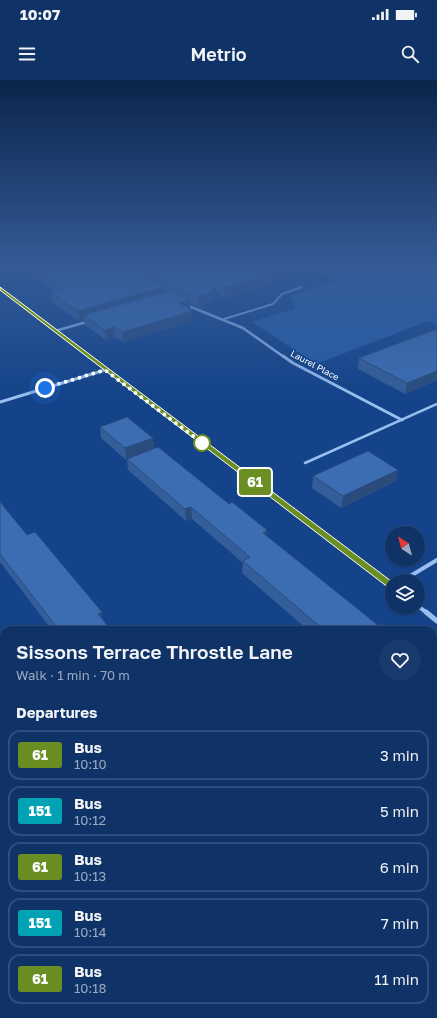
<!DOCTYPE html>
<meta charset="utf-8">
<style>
body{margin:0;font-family:"Golos Text",sans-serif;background:#183a6d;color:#f1f3f6;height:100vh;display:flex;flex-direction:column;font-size:15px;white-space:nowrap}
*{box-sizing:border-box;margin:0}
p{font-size:13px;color:#9baac0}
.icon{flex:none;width:22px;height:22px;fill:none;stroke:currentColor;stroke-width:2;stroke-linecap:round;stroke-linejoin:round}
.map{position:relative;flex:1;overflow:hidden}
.panel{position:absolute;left:0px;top:546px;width:437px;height:392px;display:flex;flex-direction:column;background:#0f3267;border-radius:12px 12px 0 0;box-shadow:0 1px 3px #0004,0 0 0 1px #2f4d7b}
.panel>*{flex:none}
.badge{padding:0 8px;border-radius:3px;font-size:14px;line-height:26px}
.needle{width:26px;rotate:324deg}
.tools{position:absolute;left:385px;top:446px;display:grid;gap:8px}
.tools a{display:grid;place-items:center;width:40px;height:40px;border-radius:50%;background:#0f3267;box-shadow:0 1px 3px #0004,0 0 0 1px #2f4d7b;font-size:20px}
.you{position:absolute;width:20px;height:20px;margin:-10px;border:3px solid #fff;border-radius:50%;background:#1a73e8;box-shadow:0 0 0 6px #1a73e833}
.map>.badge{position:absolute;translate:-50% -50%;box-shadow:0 0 0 2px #fff}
h2{padding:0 16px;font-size:15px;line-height:36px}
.round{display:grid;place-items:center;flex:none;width:42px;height:42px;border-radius:21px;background:#183a6d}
.head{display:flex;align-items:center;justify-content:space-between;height:68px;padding:0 16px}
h1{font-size:19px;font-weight:600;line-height:30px}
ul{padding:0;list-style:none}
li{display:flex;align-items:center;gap:12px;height:50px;margin:0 8px 6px;padding:0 8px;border:2px solid #2f4d7b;border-radius:12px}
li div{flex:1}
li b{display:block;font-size:15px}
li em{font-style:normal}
li .badge{min-width:44px;font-weight:700;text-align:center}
.status{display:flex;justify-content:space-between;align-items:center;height:28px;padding:0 20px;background:#0f3267;direction:ltr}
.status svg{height:11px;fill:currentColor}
header{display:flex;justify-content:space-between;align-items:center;height:52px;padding:0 16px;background:#0f3267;font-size:18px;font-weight:600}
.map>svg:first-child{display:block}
.green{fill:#265ca8}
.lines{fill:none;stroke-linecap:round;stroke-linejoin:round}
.path{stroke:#9abef0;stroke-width:4;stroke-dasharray:3 4.5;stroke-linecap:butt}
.service-far1{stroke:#9abef0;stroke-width:2}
.service{stroke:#9abef0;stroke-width:2.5}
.minor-far4{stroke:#9abef0;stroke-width:2.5}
.minor-far3{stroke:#9abef0;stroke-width:3}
.minor-far2{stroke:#9abef0;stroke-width:4}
.minor-far1{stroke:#9abef0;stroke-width:5}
.minor{stroke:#9abef0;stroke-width:6}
.wall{fill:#345e99}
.shaded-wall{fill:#2a4c7d}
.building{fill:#3c6db2;stroke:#2a4c7d}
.line{fill:#6b8e23;stroke:#fff}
.walk{stroke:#fff;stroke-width:4;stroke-dasharray:0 7.2}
.stop-dot{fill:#fff;stroke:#6b8e23;stroke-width:2}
.labels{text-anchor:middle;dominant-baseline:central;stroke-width:3;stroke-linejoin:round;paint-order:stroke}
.far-street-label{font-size:9px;fill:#fff;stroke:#144389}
</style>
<div class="status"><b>10:07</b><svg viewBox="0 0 49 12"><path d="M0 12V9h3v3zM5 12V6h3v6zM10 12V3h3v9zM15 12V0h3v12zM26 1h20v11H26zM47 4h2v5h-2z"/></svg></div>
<header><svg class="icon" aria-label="menu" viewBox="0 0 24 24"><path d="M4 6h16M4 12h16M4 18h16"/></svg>Metrio<svg class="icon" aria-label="search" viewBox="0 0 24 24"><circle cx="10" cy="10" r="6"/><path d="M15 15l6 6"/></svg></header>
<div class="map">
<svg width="437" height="938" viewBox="0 0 437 938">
<rect width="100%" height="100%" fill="#144389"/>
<!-- green -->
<polygon class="green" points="303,186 437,186 437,245 428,241 316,284 252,242 295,228 290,216 336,201"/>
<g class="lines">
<!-- path -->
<polyline class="path" points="0,840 4,837"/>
<!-- service-far1 -->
<polyline class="service-far1" points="224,239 273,224 282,214 302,207"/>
<!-- service -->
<polyline class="service" points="305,383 437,324"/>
<!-- minor-far4 -->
<g class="minor-far4">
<polyline points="0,209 89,277"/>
<polyline points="186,225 243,248 284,277"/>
<polyline points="55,251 90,241"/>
</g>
<!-- minor-far3 -->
<g class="minor-far3">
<polyline points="88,276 239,390"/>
<polyline points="283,276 293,283 402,340"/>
<polyline points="0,322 105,290"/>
</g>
<!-- minor-far2 -->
<g class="minor-far2">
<polyline points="238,389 392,506"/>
<polyline points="402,501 437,480"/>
<polyline points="418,526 427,533"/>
</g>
<!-- minor-far1 -->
<g class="minor-far1">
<polyline points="426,532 437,541"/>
<polyline points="0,614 4,620"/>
</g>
<!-- minor -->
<polyline class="minor" points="433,926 437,926"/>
</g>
<!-- wall -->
<g class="wall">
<polygon points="18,186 309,186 308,189 271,202 271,204 224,218 216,213 210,223 199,227 190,223 190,229 192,240 190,242 123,262 115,257 106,260 85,245 84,240 79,241 52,222 51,213 56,212"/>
<polygon points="359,278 437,300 405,314 358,289"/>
<polygon points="100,347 153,358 154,368 267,456 379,546 388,550 308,550 242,493 243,483 192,439 186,441 128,390 127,379 126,380 101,358"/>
<polygon points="398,390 396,401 341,428 312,408 313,396"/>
<polygon points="0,422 27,455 111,550 52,550 0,482"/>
<polygon points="433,585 437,588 437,656 433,652"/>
<polygon points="433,753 437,754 437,824 433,823"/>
<polygon points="4,860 4,897 0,892 0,864"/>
<polygon points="31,934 116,934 112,938 34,938"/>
</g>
<!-- shaded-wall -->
<g class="shaded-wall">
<polygon points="292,186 309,186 308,189 271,202 271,204 224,218 224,208"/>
<polygon points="216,204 216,213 210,223 199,227 198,217"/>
<polygon points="163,207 164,217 84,235 84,240 79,241 78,231"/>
<polygon points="190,220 190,229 179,223"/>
<polygon points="192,230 192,240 190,242 123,262 122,252"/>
<polygon points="114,247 115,257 106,260 105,250"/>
<polygon points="437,291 437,300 405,314 407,303"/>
<polygon points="153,358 154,369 126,380 125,368"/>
<polygon points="398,390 396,401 341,428 343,416"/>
<polygon points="191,427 192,439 186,441 185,429"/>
<polygon points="267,450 267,462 263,453"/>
<polygon points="102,532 103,545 98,534"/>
<polygon points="4,802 4,817 0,819 0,805"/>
<polygon points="104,934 116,934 112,938 100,938"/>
</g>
<!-- building -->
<g class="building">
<polygon points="30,186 136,186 141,192 163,207 78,231 51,213 65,209"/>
<polygon points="144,186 292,186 268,193 271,195 224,208 216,204 210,214 198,217 171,206 145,188"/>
<polygon points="169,211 190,220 179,223 192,230 190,232 122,252 114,247 105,250 84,235"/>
<polygon points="437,249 437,291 407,303 359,278"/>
<polygon points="127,337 153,358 125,368 100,347"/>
<polygon points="158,367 229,424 232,422 267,450 263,453 379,546 381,544 388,550 324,550 243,481 250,477 191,427 185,429 127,379"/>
<polygon points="368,371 398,390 343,416 313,396"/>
<polygon points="0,422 27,455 35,452 102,532 98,534 111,550 59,550 0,474"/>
<polygon points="433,585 437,588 437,640 433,637"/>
<polygon points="433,753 437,754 437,812 433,811"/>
<polygon points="0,780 4,788 4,802 0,805"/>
<polygon points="4,860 4,894 0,889 0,864"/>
<polygon points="33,934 104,934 100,938 36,938"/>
</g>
<!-- sky -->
<linearGradient id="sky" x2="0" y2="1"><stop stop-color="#0b254b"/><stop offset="0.59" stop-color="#345b97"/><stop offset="1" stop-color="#345b97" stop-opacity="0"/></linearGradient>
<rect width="437" height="317" fill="url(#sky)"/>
<!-- line -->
<polygon class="line" points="0,207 395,504 395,508 389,508 0,210"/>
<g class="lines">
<!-- walk -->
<polyline class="walk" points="45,308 105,290 205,365 202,363"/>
</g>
<!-- markers -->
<circle class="stop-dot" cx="202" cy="363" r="8"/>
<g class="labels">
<!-- far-street labels -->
<g class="far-street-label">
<text transform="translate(315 285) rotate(28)">Laurel Place</text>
</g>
</g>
</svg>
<div class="tools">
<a><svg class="needle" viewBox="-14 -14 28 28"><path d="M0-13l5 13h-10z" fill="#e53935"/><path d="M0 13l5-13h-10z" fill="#9baac0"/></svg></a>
<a><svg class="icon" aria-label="layers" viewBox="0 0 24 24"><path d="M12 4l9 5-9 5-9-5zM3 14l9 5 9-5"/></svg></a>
</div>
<div class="you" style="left:45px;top:308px"></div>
<b class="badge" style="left:255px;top:402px;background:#6b8e23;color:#fff">61</b>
<section class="panel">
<div class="head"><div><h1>Sissons Terrace Throstle Lane</h1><p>Walk · 1 min · 70 m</p></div><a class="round"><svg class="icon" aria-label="heart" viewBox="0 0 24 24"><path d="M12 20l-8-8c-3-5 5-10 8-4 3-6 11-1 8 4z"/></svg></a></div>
<h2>Departures</h2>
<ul>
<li><span class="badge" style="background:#6b8e23;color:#fff">61</span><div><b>Bus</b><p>10:10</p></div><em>3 min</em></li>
<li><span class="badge" style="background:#00a3b4;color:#fff">151</span><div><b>Bus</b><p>10:12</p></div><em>5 min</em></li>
<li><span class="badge" style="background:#6b8e23;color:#fff">61</span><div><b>Bus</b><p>10:13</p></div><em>6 min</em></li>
<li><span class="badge" style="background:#00a3b4;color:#fff">151</span><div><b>Bus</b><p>10:14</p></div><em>7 min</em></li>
<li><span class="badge" style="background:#6b8e23;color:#fff">61</span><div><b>Bus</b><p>10:18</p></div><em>11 min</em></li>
</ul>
</section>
</div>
